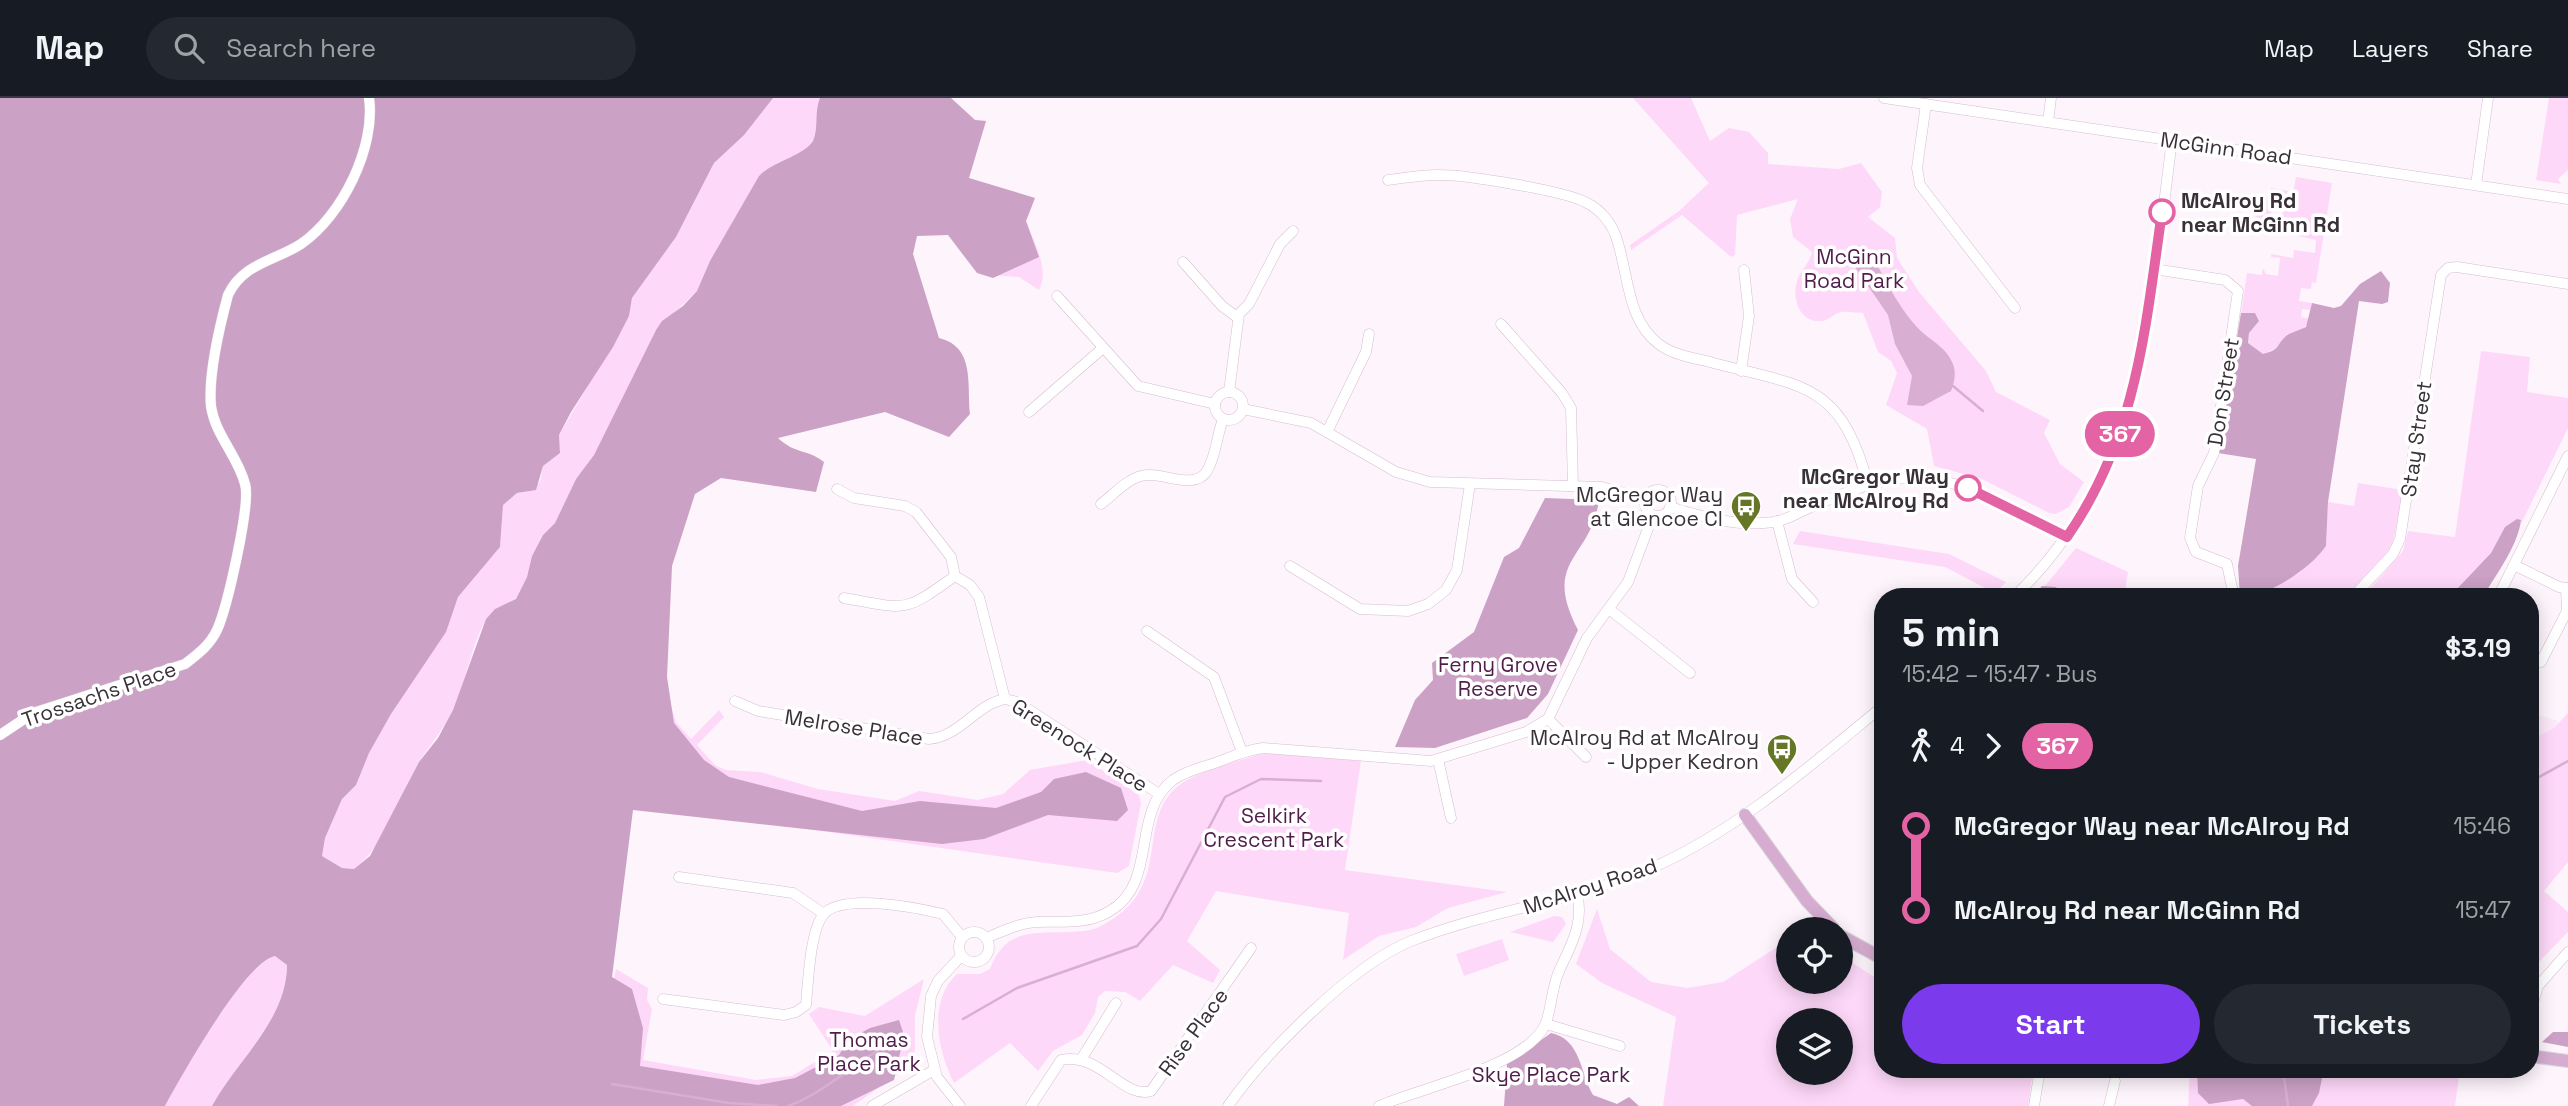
<!DOCTYPE html>
<meta charset="utf-8">
<style>
body{margin:0;font-family:"Space Grotesk",sans-serif;background:#242831;color:#f1f3f6;height:100vh;display:flex;flex-direction:column;font-size:26px;white-space:nowrap}
*{box-sizing:border-box;margin:0}
p{font-size:23px;color:#9ea1a6}
.icon{flex:none;width:38px;height:38px;fill:none;stroke:currentColor;stroke-width:2;stroke-linecap:round;stroke-linejoin:round}
.map{position:relative;flex:1;overflow:hidden}
.details{position:absolute;left:1874px;top:490px;width:665px;height:490px;display:flex;flex-direction:column;background:#171b24;border-radius:28px;box-shadow:0 4px 18px #0003}
.details>*{flex:none}
.badge{padding:0 14px;border-radius:23px;font-size:24px;line-height:46px}
.controls{position:absolute;left:1776px;top:819px;display:grid;gap:14px}
.controls a{display:grid;place-items:center;width:77px;height:77px;border-radius:50%;background:#171b24;box-shadow:0 4px 18px #0003;font-size:35px}
.map>.badge{position:absolute;translate:-50% -50%;box-shadow:0 0 0 4px #fff}
.legs{display:flex;align-items:center;gap:10px;height:77px;padding:0 28px;font-size:23px}
.legs p{margin-inline-start:auto}
.summary{display:flex;align-items:center;justify-content:space-between;height:119px;padding:0 28px}
h1{font-size:38px;font-weight:700;line-height:52px}
.primary-button{display:flex;gap:14px;margin-top:auto;padding:14px 28px}
.primary-button a{flex:1;height:80px;border-radius:42px;background:#7c3aed;color:#fff;font-size:28px;font-weight:700;line-height:80px;text-align:center}
.primary-button a+a{background:#242831;color:#f1f3f6}
ul{padding:0 28px;list-style:none}
li{display:flex;align-items:center;gap:24px;height:84px;font-size:26px}
li i{display:grid;place-items:center;width:10px;height:100%;margin:0 9px;background:currentColor}
li i::after{content:'';width:18px;height:18px;margin:-9px;border:5px solid;border-radius:50%;background:#171b24}
li p{margin-inline-start:auto}
li:first-child i{background:linear-gradient(#0000 50%,currentColor 0)}
li:last-child i{background:linear-gradient(currentColor 50%,#0000 0)}
header{display:flex;align-items:center;gap:42px;box-sizing:border-box;height:98px;padding:0 35px;background:#171b24;border-bottom:2px solid #363941}
header strong{font-size:33px}
nav{display:flex;gap:38px;margin-inline-start:auto;font-size:24px}
.search{width:490px;height:63px;background:#242831;display:flex;align-items:center;gap:18px;box-sizing:border-box;padding:0 24px;border-radius:38px;color:#9ea1a6;font-size:26px}
.map>svg:first-child{display:block}
.built{fill:#fce9f9}
.green{fill:#fed8f9;fill-rule:evenodd}
.forest{fill:#cba1c5}
.water{fill:#d9aed3}
.lines{fill:none;stroke-linecap:round;stroke-linejoin:round}
.stream{stroke:#d9aed3;stroke-width:2.5}
.minor-casing{stroke:#d5bdd1;stroke-width:11}
.major-casing{stroke:#d8d6d7;stroke-width:14}
.minor{stroke:#fff;stroke-width:10}
.major{stroke:#d6add1;stroke-width:12}
.line-1-casing{stroke:#fff;stroke-width:16}
.line-1{stroke:#e463a4;stroke-width:10}
.stop-1-dot{fill:#fff;stroke:#e463a4;stroke-width:3.5}
.labels{text-anchor:middle;dominant-baseline:central;stroke-width:7;stroke-linejoin:round;paint-order:stroke}
.street-label{font-size:21px;fill:#3a3038;stroke:#fff}
.stop-label{font-size:21px;font-weight:bold;fill:#3a3038;stroke:#fff;text-anchor:start}
.park-label{font-size:21px;fill:#501d4b;stroke:#fff}
.poi-label{font-size:21px;fill:#3a3038;stroke:#fff;text-anchor:end}
</style>
<header>
<strong>Map</strong>
<div class="search"><svg class="icon" aria-label="search" viewBox="0 0 24 24"><circle cx="10" cy="10" r="6"/><path d="M15 15l6 6"/></svg>Search here</div>
<nav><a>Map</a><a>Layers</a><a>Share</a></nav>
</header>
<div class="map">
<svg width="2568" height="1008" viewBox="0 0 2568 1008">
<rect width="100%" height="100%" fill="#fef4fc"/>
<!-- built -->
<polygon class="built" points="2531,614 2558,623 2555,630 2531,642"/>
<!-- green -->
<g class="green">
<path d="M 731,0 L 951,0 L 975,22 L 986,23 L 968,80 L 1035,100 L 1026,123 C 1034,145 1050,171 1039,192 L 1019,179 L 988,177 L 954,129 L 722,142 L 697,193 L 656,232 L 594,357 L 576,381 L 555,425 L 543,437 L 532,458 L 527,479 L 516,501 L 495,511 L 486,521 C 471,548 466,583 453,612 C 444,632 429,647 418,666 C 398,702 387,745 354,771 L 342,770 L 322,758 L 325,740 L 342,701 L 356,687 L 369,655 L 391,616 L 445,534 L 458,499 L 500,449 L 503,407 L 517,395 L 526,394 L 540,384 L 543,368 L 560,355 L 559,337 L 629,218 L 632,200 L 676,139 L 714,65 L 722,57 Z"/>
<path d="M 1633,0 L 1691,0 L 1710,43 L 1729,30 L 1749,34 L 1768,55 L 1768,66 L 1839,71 L 1861,65 L 1882,94 L 1880,109 L 1868,119 L 1895,140 L 1897,160 L 1919,194 L 1986,273 L 1996,294 L 2050,322 L 2044,335 L 2060,366 L 2084,384 L 2069,409 L 2056,416 L 2049,415 L 1982,381 L 1934,368 L 1927,331 L 1886,307 L 1897,275 L 1891,263 L 1878,254 L 1863,215 C 1856,215 1847,213 1841,214 C 1834,215 1829,223 1821,223 C 1799,225 1792,200 1797,183 C 1800,173 1809,166 1812,154 L 1793,139 L 1790,121 L 1798,101 L 1737,117 L 1735,157 L 1731,159 L 1682,117 L 1631,152 L 1630,147 L 1679,113 L 1709,85 Z"/>
<polygon points="2549,0 2568,0 2568,72 2558,81 2561,86 2536,82"/>
<path d="M 2296,79 L 2332,85 L 2316,185 L 2312,184 L 2311,191 L 2301,190 L 2299,203 L 2312,205 L 2311,212 L 2302,211 L 2301,219 L 2310,221 C 2301,239 2289,231 2280,249 L 2263,256 L 2248,245 L 2249,235 L 2259,223 L 2255,215 L 2241,217 L 2247,175 L 2262,177 L 2263,170 L 2266,176 L 2278,178 L 2280,160 L 2271,159 L 2271,156 L 2293,160 L 2294,152 L 2315,155 L 2316,142 L 2295,137 L 2295,123 L 2277,121 L 2291,106 Z"/>
<polygon points="2271,90 2288,93 2281,108 2261,122 2255,122 2259,98 2270,100"/>
<polygon points="2481,253 2530,259 2527,294 2568,300 2568,330 2521,426 2521,422 2505,429 2491,455 2455,493 2453,499 2363,499 2403,453 2408,433 2455,439"/>
<polygon points="2358,385 2403,392 2394,440 2388,453 2348,496 2342,499 2251,499 2299,475 2326,448 2328,404 2354,408"/>
<polygon points="1800,433 1949,456 2006,484 1995,495 1945,469 1793,446"/>
<polygon points="2076,450 2128,474 2124,499 2036,499"/>
<polygon points="671,608 676,624 691,641 719,612 724,619 697,647 715,667 726,672 760,674 818,691 895,703 919,693 978,702 1003,696 1030,672 1087,662 1139,697 1141,705 1129,768 1117,775 631,706"/>
<polygon points="2568,615 2568,764 2544,793 2568,814 2568,834 2533,870 2531,642 2554,630"/>
<path d="M 1270,655 L 1361,663 L 1345,772 L 1507,794 L 1448,810 L 1416,829 L 1379,838 L 1343,862 L 1349,815 L 1216,793 L 1187,843 L 1220,872 L 1213,885 L 1173,867 L 1140,903 L 1125,894 L 1105,893 L 1098,899 L 1095,915 L 1082,937 L 1053,953 L 1038,973 L 1010,945 L 954,985 C 937,952 928,902 957,876 L 980,876 L 990,871 C 1005,832 1029,835 1068,834 C 1079,833 1089,834 1099,829 C 1177,791 1133,725 1178,688 C 1195,674 1236,664 1257,657 Z"/>
<path d="M 1597,811 L 1610,851 L 1651,884 L 1687,890 L 1723,884 L 1788,842 L 1788,884 L 1841,884 L 1841,857 L 1883,885 L 1883,971 L 2033,971 L 2028,1008 L 1663,1008 L 1676,919 L 1602,885 L 1576,866 ZM 1788,922 L 1841,922 L 1841,975 L 1788,975 Z"/>
<polygon points="1554,818 1562,819 1566,826 1553,844 1510,834"/>
<polygon points="1502,841 1509,862 1464,878 1456,856"/>
<path d="M 276,858 L 287,867 C 287,922 237,962 212,1008 L 165,1008 C 182,977 245,863 276,858 Z"/>
<polygon points="616,871 648,890 647,902 652,911 643,962 756,982 792,978 833,953 809,916 819,909 865,918 924,881 915,917 915,964 853,1008 590,1008"/>
<polygon points="2190,971 2460,971 2455,1008 2188,1008"/>
</g>
<!-- forest -->
<g class="forest">
<path d="M 0,0 L 773,0 L 744,37 L 714,65 L 676,139 L 632,200 L 629,218 L 613,249 L 571,314 L 559,337 L 560,355 L 543,368 L 536,392 L 517,395 L 503,407 L 500,449 L 458,499 L 446,534 L 391,616 L 369,655 L 356,687 L 342,701 L 325,740 L 322,758 L 342,770 L 354,771 L 370,758 L 419,664 L 438,640 L 453,612 L 486,521 L 495,511 L 516,501 L 527,479 L 532,458 L 543,437 L 555,425 L 576,381 L 594,357 L 656,232 L 662,223 L 683,208 L 697,193 L 710,163 L 759,78 C 772,64 805,57 813,43 C 819,30 814,14 820,0 L 951,0 L 975,22 L 986,23 L 969,80 L 1035,100 L 1026,123 L 1039,159 L 993,180 L 977,175 L 948,137 L 917,138 L 913,156 L 939,240 C 975,249 967,285 970,316 L 949,339 L 885,314 L 778,340 C 796,357 806,350 824,364 L 816,394 L 721,380 L 695,396 L 672,468 L 667,579 L 674,625 L 704,662 L 729,679 L 862,713 L 920,703 L 996,710 L 1041,694 L 1054,681 L 1086,674 L 1121,690 L 1128,712 L 1117,723 L 1048,717 L 984,741 L 942,746 L 633,712 L 612,879 L 632,891 L 643,930 L 640,968 L 758,987 L 795,980 L 839,957 L 848,942 L 870,930 L 899,922 L 904,937 L 894,982 L 841,1008 L 212,1008 C 237,962 287,922 287,867 L 275,858 C 245,864 182,977 165,1008 L 0,1008 Z"/>
<path d="M 2381,173 L 2390,185 L 2388,204 L 2382,206 L 2359,203 L 2328,404 L 2326,448 C 2311,470 2268,499 2240,499 L 2238,468 L 2256,361 L 2218,355 L 2241,215 L 2255,215 L 2259,223 L 2249,235 L 2248,245 L 2263,256 C 2281,251 2275,249 2285,239 C 2289,235 2300,232 2306,229 L 2312,205 L 2334,210 L 2341,208 L 2360,186 Z"/>
<path d="M 1545,400 L 1599,402 C 1591,462 1541,461 1578,532 L 1548,596 L 1527,620 L 1435,650 L 1395,649 L 1415,602 L 1433,582 L 1432,565 L 1474,534 L 1504,459 L 1519,450 Z"/>
<path d="M 2517,421 L 2521,422 C 2518,448 2496,476 2483,499 L 2453,499 L 2455,493 L 2491,455 L 2505,429 Z"/>
<polygon points="2042,488 2056,489 2065,499 2032,499"/>
<polygon points="2553,934 2568,934 2568,949 2542,944"/>
<path d="M 1551,935 C 1581,941 1580,975 1593,997 L 1617,1006 L 1629,999 L 1639,1008 L 1504,1008 L 1507,966 Z"/>
<polygon points="2197,971 2312,971 2322,980 2319,995 2312,1008 2252,1008 2243,1001 2209,1006 2198,995"/>
</g>
<!-- water -->
<path class="water" d="M 1855,152 L 1872,158 C 1886,182 1897,207 1916,228 C 1927,241 1943,246 1951,262 C 1957,272 1955,283 1951,293 L 1923,308 L 1907,307 L 1912,278 L 1895,246 L 1888,217 L 1849,160 Z"/>
<g class="lines">
<!-- stream -->
<g class="stream">
<polyline points="1953,288 1983,313"/>
<polyline points="2530,684 2568,663"/>
<polyline points="963,921 1017,890 1137,848 1161,821 1225,699 1261,681 1321,683"/>
<polyline points="2283,971 2288,1008"/>
<polyline points="612,986 729,1005 777,1008"/>
<path d="M 788,1008 C 831,993 862,954 906,940"/>
</g>
<!-- minor casing -->
<g class="minor-casing">
<g id="minor">
<polyline points="1884,0 2568,101"/>
<polyline points="1926,6 1917,70 1920,87 2015,210"/>
<polyline points="2048,24 2051,0"/>
<path d="M 1388,82 C 1406,80 1424,76 1441,77 C 1466,77 1567,93 1587,105 C 1599,111 1610,123 1615,136 C 1629,172 1625,222 1660,247 C 1674,257 1693,260 1710,264 C 1802,289 1840,282 1868,386"/>
<polyline points="2476,87 2488,0"/>
<polyline points="1183,164 1222,208 1237,219"/>
<polyline points="2154,171 2225,182 2238,193 2214,355 2198,388 2190,440 2196,454 2227,466 2234,499"/>
<polyline points="1057,198 1138,288 1215,306"/>
<polyline points="1501,226 1562,295 1571,310 1573,387"/>
<polyline points="1741,273 1749,218 1744,172"/>
<circle cx="1229" cy="308" r="14"/>
<polyline points="1229,294 1239,216 1249,206 1280,146 1293,133"/>
<polyline points="1243,311 1311,325 1396,374 1430,384 1602,389 1646,401"/>
<polyline points="1029,314 1103,250"/>
<polyline points="1327,334 1366,254 1369,236"/>
<polyline points="837,391 854,400 905,408 916,414 951,459 955,478 970,487 979,499 1005,601 1017,604 1159,696"/>
<circle cx="1658" cy="405" r="13"/>
<path d="M 1101,406 C 1113,397 1126,382 1141,378 C 1160,372 1194,394 1207,373 C 1216,358 1217,337 1223,321"/>
<path d="M 1670,409 C 1706,420 1736,429 1774,424 C 1786,422 1798,415 1809,410 C 1843,396 1877,379 1915,380 C 1970,381 2020,415 2067,439"/>
<polyline points="1777,423 1792,481 1813,504"/>
<polyline points="2514,467 2559,489 2568,490"/>
<polyline points="1290,468 1360,511 1408,513 1428,506 1446,492 1457,472 1470,386"/>
<path d="M 2014,499 C 2144,374 2150,210 2172,42"/>
<polyline points="2353,499 2393,456 2400,441 2441,177 2448,170 2457,169 2568,186"/>
<polyline points="2498,499 2568,358"/>
<path d="M 844,500 C 907,511 902,516 955,478"/>
<polyline points="1609,511 1690,575"/>
<polyline points="1147,533 1214,579 1242,654"/>
<polyline points="2541,564 2567,513 2566,490"/>
<path d="M 735,603 L 758,613 L 929,641 C 960,639 976,606 1005,601"/>
<polyline points="1548,621 1586,659"/>
<path d="M 0,637 L 33,615 L 185,566 C 198,556 210,547 217,532 C 227,510 251,406 245,386 C 238,358 215,337 211,308 C 208,277 220,227 228,197 C 243,165 275,163 301,146 C 342,118 376,49 369,0"/>
<polyline points="1438,661 1451,720"/>
<polyline points="679,779 793,795 824,816"/>
<circle cx="974" cy="849" r="15"/>
<path d="M 986,840 C 1003,833 1019,825 1037,824 C 1062,823 1087,827 1110,813 C 1159,784 1130,715 1173,682 C 1184,674 1199,670 1212,666 C 1229,660 1245,652 1263,650 L 1431,663 L 1526,634 L 1548,621 L 1587,540 L 1628,484 L 1653,417"/>
<path d="M 663,901 L 784,917 L 796,914 L 806,907 C 808,885 810,834 823,817 C 841,794 918,810 943,816 L 962,839"/>
<polyline points="2530,915 2538,888 2568,854"/>
<polyline points="1546,926 1620,948"/>
<polyline points="1082,960 1116,905"/>
<polyline points="872,1008 934,972"/>
<polyline points="960,1008 937,979 927,939 931,898 938,883 961,858"/>
<path d="M 1031,1008 L 1061,962 C 1099,953 1124,1002 1151,993 L 1251,850"/>
<path d="M 1228,1008 C 1265,955 1352,867 1411,843 C 1490,812 1576,803 1654,769 C 1739,731 1811,667 1883,608"/>
<path d="M 1379,1008 C 1419,990 1525,969 1545,927 C 1552,911 1551,889 1560,871 C 1572,845 1584,825 1577,795"/>
<polyline points="2034,1008 2040,971"/>
<polyline points="2109,1008 2115,983"/>
</g>
</g>
<!-- major casing -->
<g class="major-casing">
<g id="major">
<polyline points="1745,717 1807,803 1834,831"/>
<polyline points="1841,838 1883,861"/>
<polyline points="2530,958 2568,963"/>
</g>
</g>
<!-- minor -->
<use href="#minor" class="minor"/>
<!-- major -->
<use href="#major" class="major"/>
</g>
<g class="lines">
<!-- line-1 casing -->
<g class="line-1-casing">
<path id="line-1" d="M 1968,390 L 2067,439 C 2137,338 2145,232 2162,114"/>
</g>
<!-- line-1 -->
<use href="#line-1" class="line-1"/>
</g>
<!-- icons -->
<defs>
<g id="bus-pin" transform="scale(1.575)"><path d="M0 17L-7.5 6A9.5 9.5 0 1 1 7.5 6Z" fill="#657726" stroke="#fff"/><path d="M-5-6H5V4H4V6H2V4H-2V6H-4V4H-5ZM-3.5-4V0h7V-4ZM-3.5 1.2v1.5H-2V1.2ZM2 1.2v1.5H3.5V1.2Z" fill="#fff"/></g>
</defs>
<g fill-rule="evenodd">
<use href="#bus-pin" x="1746" y="408"/>
<use href="#bus-pin" x="1782" y="651"/>
</g>
<!-- markers -->
<g class="stop-1-dot">
<circle cx="2162" cy="114" r="12"/>
<circle cx="1968" cy="390" r="12"/>
</g>
<g class="labels">
<!-- street labels -->
<g class="street-label">
<text transform="translate(2226 50) rotate(8)">McGinn Road</text>
<text transform="translate(2223 294) rotate(-81)">Don Street</text>
<text transform="translate(2416 341) rotate(-82)">Stay Street</text>
<text transform="translate(99 596) rotate(-19)">Trossachs Place</text>
<text transform="translate(854 629) rotate(9)">Melrose Place</text>
<text transform="translate(1080 647) rotate(32)">Greenock Place</text>
<text transform="translate(1590 788) rotate(-18)">McAlroy Road</text>
<text transform="translate(1193 934) rotate(-54)">Rise Place</text>
</g>
<!-- stop labels -->
<g class="stop-label">
<text x="2181" y="102">McAlroy Rd<tspan x="2181" dy="24">near McGinn Rd</tspan></text>
<text x="1949" y="378" text-anchor="end">McGregor Way<tspan x="1949" dy="24">near McAlroy Rd</tspan></text>
</g>
<!-- park labels -->
<g class="park-label">
<text x="1854" y="158">McGinn<tspan x="1854" dy="24">Road Park</tspan></text>
<text x="1498" y="566">Ferny Grove<tspan x="1498" dy="24">Reserve</tspan></text>
<text x="1274" y="717">Selkirk<tspan x="1274" dy="24">Crescent Park</tspan></text>
<text x="869" y="941">Thomas<tspan x="869" dy="24">Place Park</tspan></text>
<text x="1551" y="976">Skye Place Park</text>
</g>
<!-- poi labels -->
<g class="poi-label">
<text x="1723" y="396">McGregor Way<tspan x="1723" dy="24">at Glencoe Cl</tspan></text>
<text x="1759" y="639">McAlroy Rd at McAlroy<tspan x="1759" dy="24">- Upper Kedron</tspan></text>
</g>
</g>
</svg>
<div class="controls">
<a><svg class="icon" aria-label="locate" viewBox="0 0 24 24"><circle cx="12" cy="12" r="6"/><path d="M12 2v4M12 18v4M2 12h4M18 12h4"/></svg></a>
<a><svg class="icon" aria-label="layers" viewBox="0 0 24 24"><path d="M12 4l9 5-9 5-9-5zM3 14l9 5 9-5"/></svg></a>
</div>
<b class="badge" style="left:2120px;top:336px;background:#e463a4;color:#fff">367</b>
<section class="details">
<div class="summary"><div><h1>5 min</h1><p>15:42 – 15:47 · Bus</p></div><b>$3.19</b></div>
<div class="legs"><svg class="icon" aria-label="walk" viewBox="0 0 24 24"><circle cx="13" cy="4" r="2"/><path d="M13 8l-2 6 4 7M11 14l-3 7M7 12l3-4h3l4 4"/></svg>4<svg class="icon" aria-label="forward" viewBox="0 0 24 24"><path d="M9 5l7 7-7 7"/></svg><b class="badge" style="background:#e463a4;color:#fff">367</b></div>
<ul>
<li><i style="color:#e463a4"></i><b>McGregor Way near McAlroy Rd</b><p>15:46</p></li>
<li><i style="color:#e463a4"></i><b>McAlroy Rd near McGinn Rd</b><p>15:47</p></li>
</ul>
<div class="primary-button"><a>Start</a><a>Tickets</a></div>
</section>
</div>
